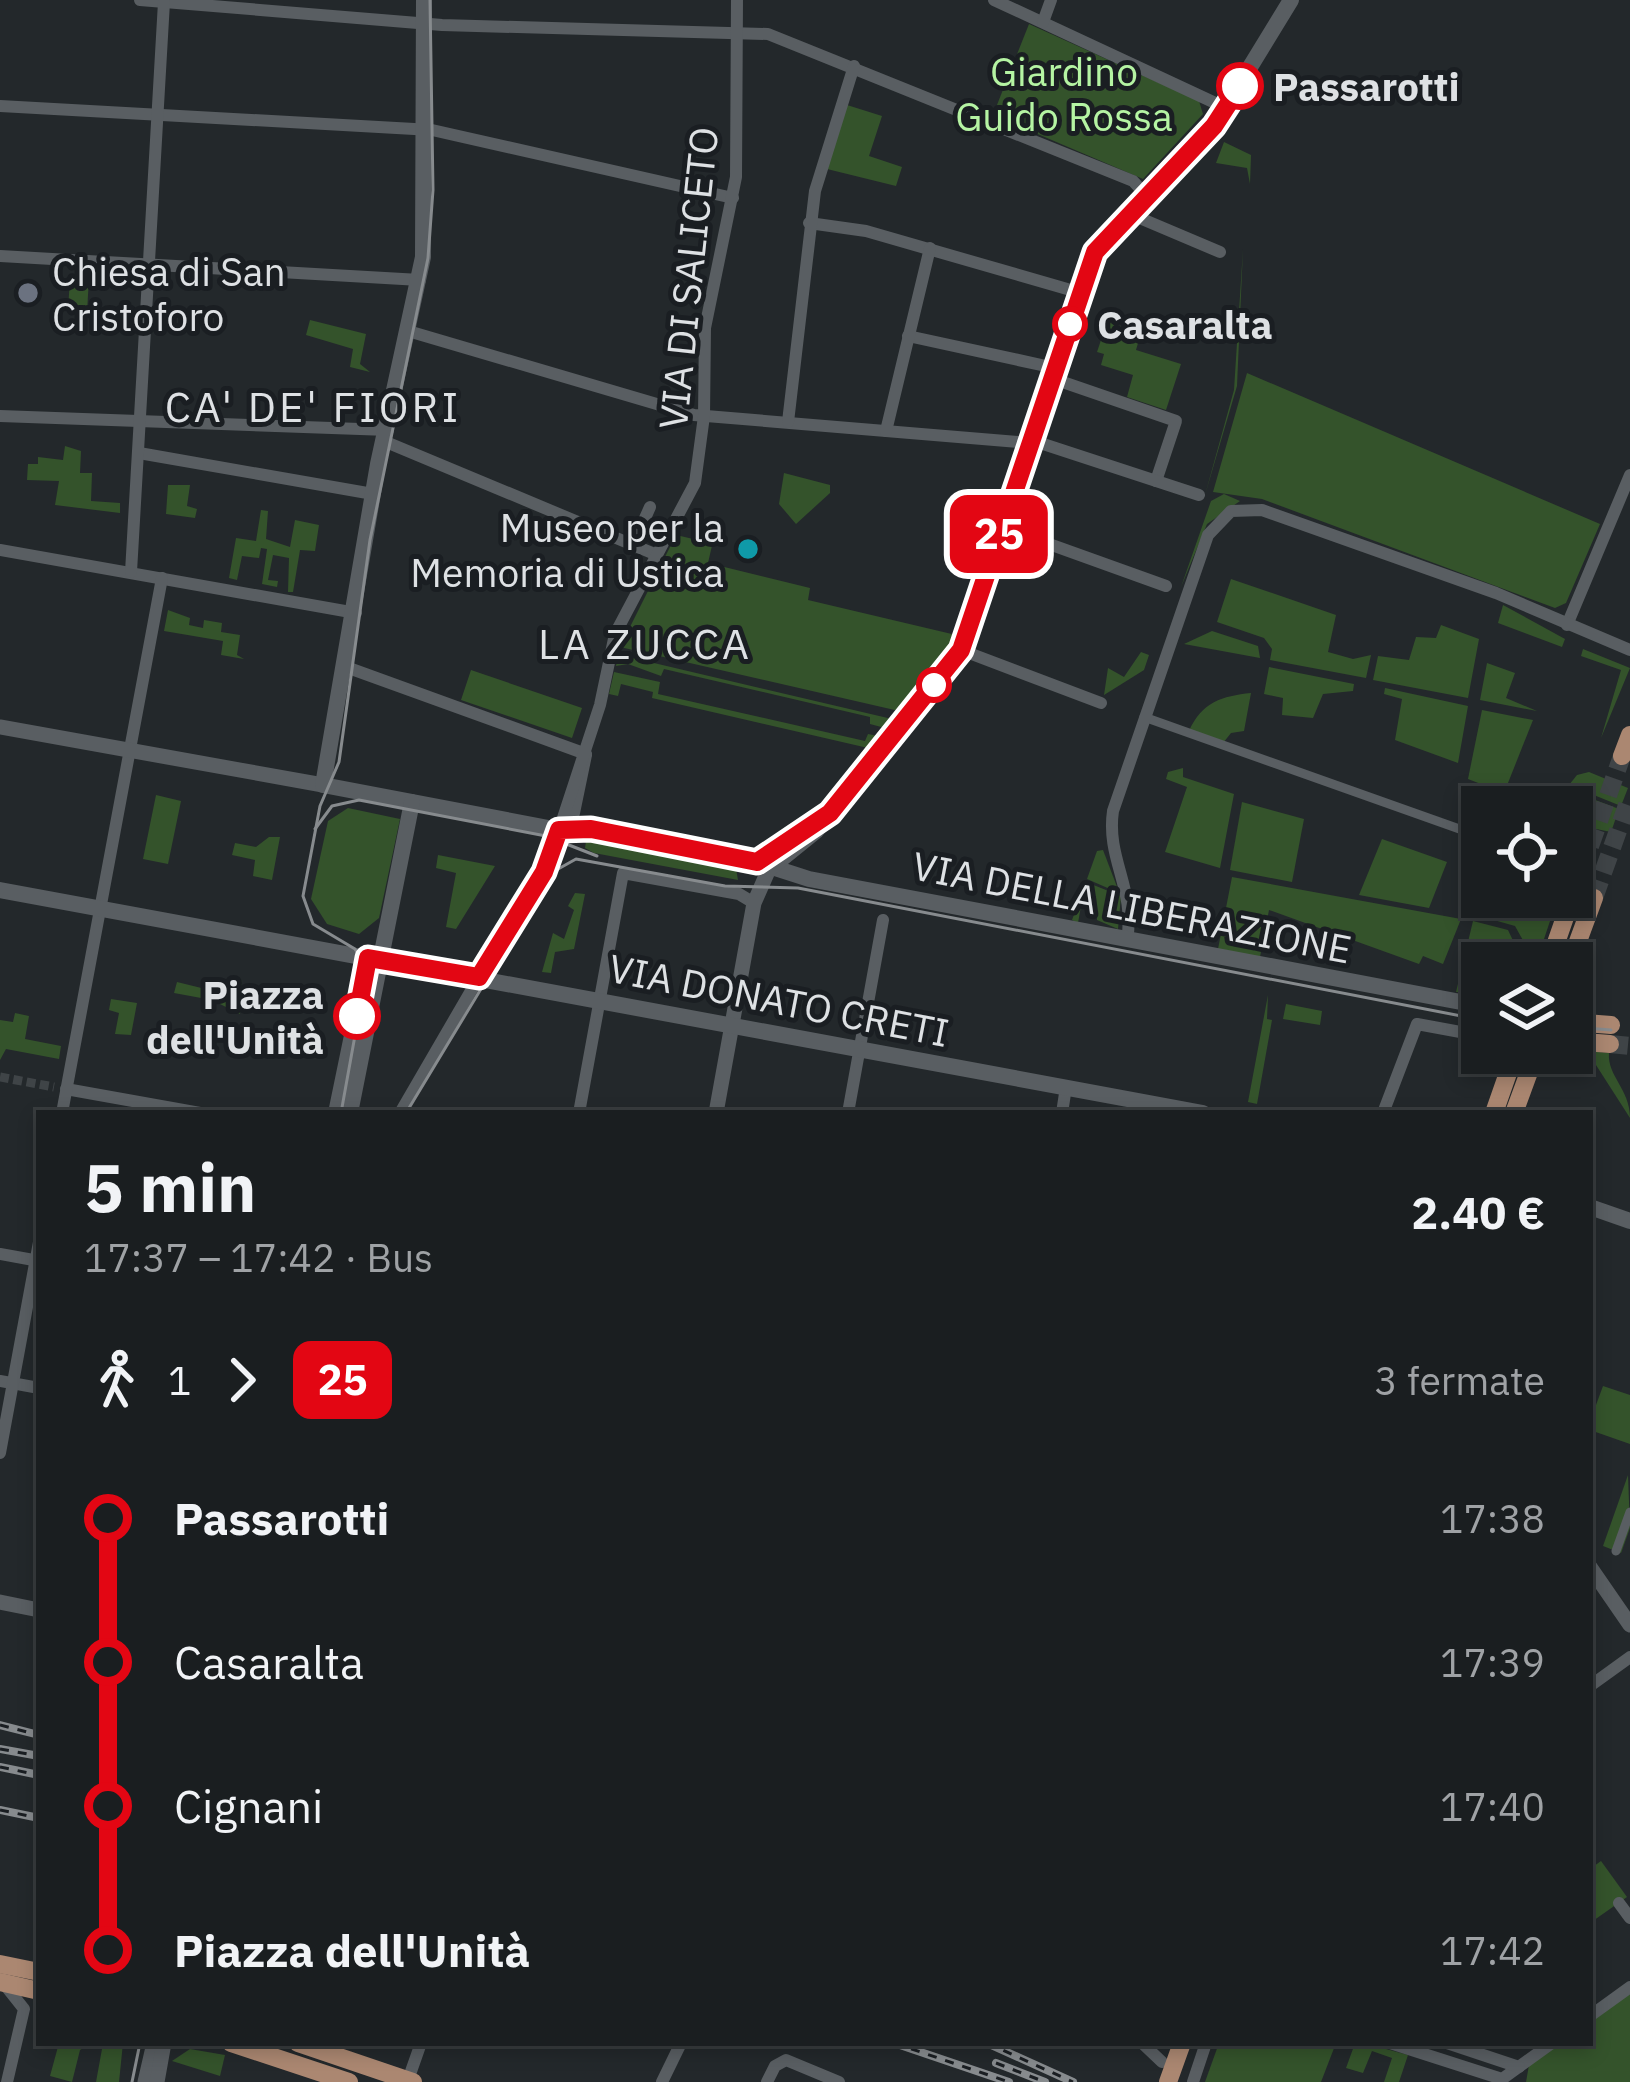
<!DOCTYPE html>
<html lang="it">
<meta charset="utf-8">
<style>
body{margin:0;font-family:"IBM Plex Sans",sans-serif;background:#272b2d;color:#f1f3f6;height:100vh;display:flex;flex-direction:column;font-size:45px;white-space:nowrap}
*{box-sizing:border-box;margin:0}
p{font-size:39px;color:#9fa2a5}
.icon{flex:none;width:66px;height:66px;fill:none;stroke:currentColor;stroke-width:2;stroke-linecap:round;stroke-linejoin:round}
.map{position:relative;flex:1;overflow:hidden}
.drawer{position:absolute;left:36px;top:1110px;width:1557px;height:936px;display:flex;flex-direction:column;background:#1a1e20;border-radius:0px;box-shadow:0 6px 18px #0003,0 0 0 3px #383c3e}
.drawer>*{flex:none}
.badge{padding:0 24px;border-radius:18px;font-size:42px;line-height:78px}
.tools{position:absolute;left:1461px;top:786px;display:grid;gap:24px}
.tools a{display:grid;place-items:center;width:132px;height:132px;border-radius:0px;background:#1a1e20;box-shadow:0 6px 18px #0003,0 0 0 3px #383c3e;font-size:60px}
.map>.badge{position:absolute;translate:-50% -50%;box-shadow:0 0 0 6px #fff}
.legs{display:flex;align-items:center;gap:18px;height:132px;padding:0 48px;font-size:39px}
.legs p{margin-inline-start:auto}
.head{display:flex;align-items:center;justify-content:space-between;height:204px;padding:0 48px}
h1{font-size:66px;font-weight:800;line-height:90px}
ul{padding:0 48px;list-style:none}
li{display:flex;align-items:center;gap:42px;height:144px;font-size:45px}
li i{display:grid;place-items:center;width:18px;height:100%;margin:0 15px;background:currentColor}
li i::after{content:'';width:30px;height:30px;margin:-15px;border:9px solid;border-radius:50%;background:#1a1e20}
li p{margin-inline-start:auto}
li:first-child i{background:linear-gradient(#0000 50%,currentColor 0)}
li:last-child i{background:linear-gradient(currentColor 50%,#0000 0)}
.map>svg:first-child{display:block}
.green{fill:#34532b}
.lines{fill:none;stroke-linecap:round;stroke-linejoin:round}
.pedestrian-tunnel{stroke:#3f4447;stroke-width:9;stroke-dasharray:9 4.5;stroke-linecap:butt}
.primary-tunnel{stroke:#3f4447;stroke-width:18;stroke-dasharray:18 9;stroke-linecap:butt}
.pedestrian{stroke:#595e62;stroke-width:9}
.minor{stroke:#595e62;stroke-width:12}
.tertiary{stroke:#595e62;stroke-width:15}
.secondary{stroke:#595e62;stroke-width:16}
.primary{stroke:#ab8771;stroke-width:18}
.tram{stroke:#878b8e;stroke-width:3}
.rail-casing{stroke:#878b8e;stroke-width:8}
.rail{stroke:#1a1e22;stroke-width:3;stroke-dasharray:9;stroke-linecap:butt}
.line-1-casing{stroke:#fff;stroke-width:27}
.line-1{stroke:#e30613;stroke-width:18}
.stop-1-dot{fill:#fff;stroke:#e30613;stroke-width:6}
.worship-dot{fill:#6b7280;stroke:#1a1e22;stroke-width:4.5}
.culture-dot{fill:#0f9aa8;stroke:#1a1e22;stroke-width:4.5}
.labels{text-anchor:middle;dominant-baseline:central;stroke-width:10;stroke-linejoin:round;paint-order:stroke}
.park-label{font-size:39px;fill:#b5f4a3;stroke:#1a1e22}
.stop-label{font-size:39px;font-weight:bold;fill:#dee1e4;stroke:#1a1e22;text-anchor:start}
.poi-label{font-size:39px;fill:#dee1e4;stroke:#1a1e22;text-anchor:start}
.street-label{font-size:39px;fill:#dee1e4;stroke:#1a1e22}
.neighbourhood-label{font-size:42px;letter-spacing:3px;fill:#dee1e4;stroke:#1a1e22}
</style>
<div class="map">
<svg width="1630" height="2082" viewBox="0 0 1630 2082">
<rect width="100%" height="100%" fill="#23282b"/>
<!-- green -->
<g class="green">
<polygon points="1029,24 1199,101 1203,114 1143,179 993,115"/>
<polygon points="847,105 882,116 869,156 902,167 896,186 827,169"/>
<polygon points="1224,142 1251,155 1250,184 1247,168 1216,163"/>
<polygon points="1243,249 1237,386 1205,495 1234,390"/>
<polygon points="70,276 89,277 87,313 68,312"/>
<polygon points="310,320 366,334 360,364 370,372 350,367 353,349 306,335"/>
<polygon points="1107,322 1141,333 1136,350 1181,364 1166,410 1127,397 1133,375 1101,365 1104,354 1097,352"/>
<polygon points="1247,373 1600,524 1566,603 1555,608 1262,499 1213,492"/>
<polygon points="65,446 81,451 80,473 92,473 91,501 120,503 120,513 55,505 59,481 27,480 28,464 38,464 38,457 63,460"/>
<polygon points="784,473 830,485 830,493 796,524 779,504"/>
<polygon points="168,485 190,485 187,506 197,509 195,518 166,514"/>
<polygon points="1224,494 1240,501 1207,524 1181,587 1211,501"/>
<polygon points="261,510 268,511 266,539 290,547 295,520 319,525 315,551 300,550 293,592 288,592 289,558 273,555 268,580 278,581 277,587 262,584 267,549 261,548 259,558 242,556 237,580 229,578 236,538 256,541"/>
<polygon points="707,527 716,528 708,563 810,588 808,600 956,635 899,711 620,647 676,535 702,541"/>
<polygon points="1231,579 1336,615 1328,652 1353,659 1371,655 1366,678 1270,660 1272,649 1264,638 1217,622"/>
<polygon points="1503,605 1565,639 1562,647 1498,623"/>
<polygon points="168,610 190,618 189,625 203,628 204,620 222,623 221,632 240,635 237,655 244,659 221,655 223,641 164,631"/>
<polygon points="1441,625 1479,639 1468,698 1373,680 1378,656 1409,660 1416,637 1436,638"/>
<polygon points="1212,631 1258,646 1260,658 1184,644"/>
<polygon points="1583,649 1630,668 1601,738 1621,670 1581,656"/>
<polygon points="1141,652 1149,655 1144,670 1104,695 1108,668 1124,677"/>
<polygon points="618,655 637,659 892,719 885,728 870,724 870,717 664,669 661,676 628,664 616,666"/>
<polygon points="1487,663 1515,673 1506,698 1537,711 1480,700"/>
<polygon points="1269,667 1354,684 1353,691 1323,694 1313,718 1282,715 1283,698 1264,694"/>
<polygon points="471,670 582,708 572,738 461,700"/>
<polygon points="614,672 660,682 658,694 865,741 868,734 878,736 868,748 652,698 653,692 621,684 618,696 609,694"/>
<polygon points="1385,688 1468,706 1458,763 1395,740 1402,699 1384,694"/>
<path d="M 1251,693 L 1244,731 L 1231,733 L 1223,743 L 1189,731 C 1202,702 1222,696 1251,693 Z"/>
<polygon points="1482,710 1533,720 1504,793 1468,779"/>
<polygon points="1183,768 1183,777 1234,794 1220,868 1165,852 1187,787 1166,779 1168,772"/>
<polygon points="1589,772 1628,788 1621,806 1569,785 1577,775"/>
<polygon points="1569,790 1619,809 1611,832 1586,827"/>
<polygon points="156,795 181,801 168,864 143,859"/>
<polygon points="1242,802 1304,819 1292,882 1230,870"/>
<polygon points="348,808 400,819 379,918 359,934 327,924 311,899 328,821"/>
<polygon points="587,835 735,863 738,880 594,853 585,848"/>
<polygon points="269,837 280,837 272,880 253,876 255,860 232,855 235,843 256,847"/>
<polygon points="1382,839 1447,862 1429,908 1359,895"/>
<polygon points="1103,850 1119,892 1119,893 1087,879 1097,851"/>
<polygon points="438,855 495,866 456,929 446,927 456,873 436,868"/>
<polygon points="1232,877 1461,919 1443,964 1423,956 1419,964 1269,910 1260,957 1218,949"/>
<polygon points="1086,882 1121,896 1118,929 1097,920 1096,896 1091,896 1089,907 1081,906 1078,923 1072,920"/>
<polygon points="575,893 585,894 574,949 555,952 551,973 542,972 553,933 564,939 574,910 568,906"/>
<polygon points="1482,896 1558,897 1536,963 1519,963 1525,944 1515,926 1476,915"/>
<polygon points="1473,921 1508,930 1517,949 1511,963 1482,963 1482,993 1456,992"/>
<polygon points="242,979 240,1014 212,1000 174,993 177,982 238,997"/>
<polygon points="1268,995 1267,1019 1272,1020 1257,1104 1248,1102"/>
<polygon points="111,999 137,1003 131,1035 115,1034 119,1013 109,1010"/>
<polygon points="1286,1004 1322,1011 1320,1025 1283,1019"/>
<polygon points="15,1013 29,1016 25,1039 61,1046 59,1059 6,1049 0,1060 0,1020 13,1022"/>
<path d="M 1587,1051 L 1609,1053 C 1607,1076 1630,1089 1630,1118 Z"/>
<polygon points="1603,1386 1630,1395 1630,1444 1590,1430 1590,1404 1596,1405"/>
<polygon points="1628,1475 1630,1528 1621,1553 1603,1546"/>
<polygon points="1601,1861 1627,1897 1590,1923 1590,1869"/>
<polygon points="1630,1991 1630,2082 1526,2082 1529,2065 1559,2043 1590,2043 1590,2020"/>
<polygon points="59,2043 123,2043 119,2082 96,2082 102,2049 91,2043 80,2050 72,2082 50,2076"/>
<polygon points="1219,2043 1336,2043 1321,2082 1205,2082"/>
<polygon points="1364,2043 1408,2055 1399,2082 1384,2082 1392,2058 1372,2051 1363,2073 1346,2068 1354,2046 1362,2048"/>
<polygon points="190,2049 225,2055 220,2076 172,2061"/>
</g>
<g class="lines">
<!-- pedestrian-tunnel -->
<polyline class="pedestrian-tunnel" points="0,1077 54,1087"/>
<!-- primary-tunnel -->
<g class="primary-tunnel">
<polyline points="1572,897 1622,756"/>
<polyline points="1594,898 1630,797"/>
<polyline points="1610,1044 1630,1046"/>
</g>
<!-- pedestrian -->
<g class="pedestrian">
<polyline points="1144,717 1482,837"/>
<polyline points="1616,1551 1630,1512"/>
</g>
<!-- minor -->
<g class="minor">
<polyline points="140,0 442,25 768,34 1133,181 1146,195"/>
<polyline points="994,0 1226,108"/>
<polyline points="1043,22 1051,0"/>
<polyline points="0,106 432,130 733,198"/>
<polyline points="1131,209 1142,219 1220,252"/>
<polyline points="809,223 866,231 1081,293"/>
<polyline points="0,256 420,280"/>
<polyline points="408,331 694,415 1030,443"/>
<polyline points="908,336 1055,368"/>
<polyline points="1051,378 1176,421 1156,481"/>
<polyline points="0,416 388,430"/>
<polyline points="788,422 815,191 854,66"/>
<polyline points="886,431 930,248"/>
<polyline points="1031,440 1199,495"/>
<polyline points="386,442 657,555"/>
<polyline points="139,453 373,494"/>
<polyline points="1002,527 1166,586"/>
<polyline points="633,545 650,507"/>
<polyline points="0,550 356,613"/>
<polyline points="131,572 164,2"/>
<polyline points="1567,625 1630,475"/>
<polyline points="961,650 1101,703"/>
<polyline points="346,667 586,754"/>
<polyline points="560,829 574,813 586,755"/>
<polyline points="559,830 600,705 615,634 695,483 704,416 705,328 736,177 737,0"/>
<path d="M 1127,940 C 1136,889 1106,859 1113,811 L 1208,535 L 1231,511 L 1262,510 L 1496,593 L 1630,650"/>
<polyline points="66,1089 200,1113"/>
<polyline points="62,1113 162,578"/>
<polyline points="400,1113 479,977"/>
<polyline points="579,1113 623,873 739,894 754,903"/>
<polyline points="848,1113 883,920"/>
<polyline points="1062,1113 1066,1087"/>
<polyline points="1383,1113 1417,1024 1482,1036"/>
<polyline points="0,1254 39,1261"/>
<polyline points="0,1381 39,1388"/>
<polyline points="0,1453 39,1242"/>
<polyline points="1590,1686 1630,1657"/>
<polyline points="1619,1903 1630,1918"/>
<polyline points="4,1984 24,2009 7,2082"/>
<polyline points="1590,2016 1630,1987"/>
<polyline points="1142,2043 1162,2062"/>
<polyline points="1390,2043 1502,2079 1552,2043"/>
<polyline points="1447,2043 1519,2067"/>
<polyline points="408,2080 421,2043"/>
<polyline points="662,2082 681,2043"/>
<polyline points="767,2082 775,2066 786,2060 839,2082"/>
<polyline points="1193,2082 1206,2043"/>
</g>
<!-- tertiary -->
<g class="tertiary">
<polyline points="0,727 323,785"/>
<polyline points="716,1113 754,903 769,869"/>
<polyline points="1590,1567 1630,1625"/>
<polyline points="0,1602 39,1610"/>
<polyline points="145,2082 154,2043"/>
<polyline points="157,2082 164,2043"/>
</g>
<!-- secondary -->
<g class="secondary">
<polyline points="424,0 423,257 378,464 323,785 559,830 591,829 741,857 809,879 1482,1006"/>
<polyline points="769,869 816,831 961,650 1095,252 1214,126 1291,0"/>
<polyline points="0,890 1203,1113"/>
<polyline points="479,977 544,872 559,830"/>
<polyline points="336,1113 368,958"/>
<polyline points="350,1113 412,802"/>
<polyline points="1590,1207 1630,1221"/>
</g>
<!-- primary -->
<g class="primary">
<polyline points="1622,756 1630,735"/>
<polyline points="1549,963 1572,897"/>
<polyline points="1570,963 1594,898"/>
<polyline points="1572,1022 1611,1025"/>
<polyline points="1572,1041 1610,1044"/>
<polyline points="1494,1113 1515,1053"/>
<polyline points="1514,1113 1536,1053"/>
<polyline points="0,1964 39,1972"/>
<polyline points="0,1982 39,1991"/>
<polyline points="231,2043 349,2082"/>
<polyline points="298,2043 413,2082"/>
<polyline points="1168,2082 1182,2043"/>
</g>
<!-- tram -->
<g class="tram">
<polyline points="315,829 332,806 359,800 546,836 597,856"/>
<polyline points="1572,1027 1611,1030"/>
<polyline points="341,1113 367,969 355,949 313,924 303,896 320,806 339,762 370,540 428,258 433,190 430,0"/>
<polyline points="406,1113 551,873 576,859 725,886 798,888 1482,1020"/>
<polyline points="132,2082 140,2043"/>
</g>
<!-- rail casing -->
<g class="rail-casing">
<g id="rail">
<polyline points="0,1725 39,1735"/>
<polyline points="0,1749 39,1756"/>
<polyline points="0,1767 39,1775"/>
<polyline points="0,1810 39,1818"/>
<polyline points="894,2043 1009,2082"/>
<polyline points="987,2043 1073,2082"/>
<polyline points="996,2063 1045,2082"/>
</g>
</g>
<!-- rail -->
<use href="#rail" class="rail"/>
</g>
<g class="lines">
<!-- line-1 casing -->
<g class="line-1-casing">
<polyline id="line-1" points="357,1016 368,958 479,977 544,872 559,830 591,829 757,862 830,813 961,650 1095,252 1214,126 1240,86"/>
</g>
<!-- line-1 -->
<use href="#line-1" class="line-1"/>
</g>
<!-- markers -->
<g class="stop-1-dot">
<circle cx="1240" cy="86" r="21"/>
<circle cx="1070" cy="324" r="15"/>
<circle cx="934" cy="685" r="15"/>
<circle cx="357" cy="1016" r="21"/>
</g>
<circle class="worship-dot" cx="28" cy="293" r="12"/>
<circle class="culture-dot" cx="748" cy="549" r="12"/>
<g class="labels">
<!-- park labels -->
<g class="park-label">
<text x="1064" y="71">Giardino<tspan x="1064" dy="45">Guido Rossa</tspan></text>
</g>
<!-- stop labels -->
<g class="stop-label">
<text x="1273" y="86">Passarotti</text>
<text x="1097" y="324">Casaralta</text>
<text x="324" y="994" text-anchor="end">Piazza<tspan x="324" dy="45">dell'Unità</tspan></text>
</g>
<!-- poi labels -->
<g class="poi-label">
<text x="52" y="271">Chiesa di San<tspan x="52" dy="45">Cristoforo</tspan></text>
<text x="724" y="527" text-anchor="end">Museo per la<tspan x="724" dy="45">Memoria di Ustica</tspan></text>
</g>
<!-- street labels -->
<g class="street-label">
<text transform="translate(688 278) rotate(-84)">VIA DI SALICETO</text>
<text transform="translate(1132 907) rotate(11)">VIA DELLA LIBERAZIONE</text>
<text transform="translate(779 1000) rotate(11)">VIA DONATO CRETI</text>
</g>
<!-- neighbourhood labels -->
<g class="neighbourhood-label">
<text x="313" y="406">CA' DE' FIORI</text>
<text x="645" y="643">LA ZUCCA</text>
</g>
</g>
</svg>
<div class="tools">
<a><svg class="icon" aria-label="locate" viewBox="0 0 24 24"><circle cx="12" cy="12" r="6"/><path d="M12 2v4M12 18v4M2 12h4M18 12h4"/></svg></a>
<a><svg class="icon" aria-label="layers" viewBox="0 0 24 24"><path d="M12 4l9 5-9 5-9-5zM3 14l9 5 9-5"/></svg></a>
</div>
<b class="badge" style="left:999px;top:534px;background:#e30613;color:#fff">25</b>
<section class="drawer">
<div class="head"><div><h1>5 min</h1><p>17:37 – 17:42 · Bus</p></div><b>2.40 €</b></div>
<div class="legs"><svg class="icon" aria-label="walk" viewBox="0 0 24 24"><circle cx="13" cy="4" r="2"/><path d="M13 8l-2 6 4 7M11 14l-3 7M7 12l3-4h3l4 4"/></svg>1<svg class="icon" aria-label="forward" viewBox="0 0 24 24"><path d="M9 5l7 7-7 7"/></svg><b class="badge" style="background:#e30613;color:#fff">25</b><p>3 fermate</p></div>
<ul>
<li><i style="color:#e30613"></i><b>Passarotti</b><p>17:38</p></li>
<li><i style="color:#e30613"></i><span>Casaralta</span><p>17:39</p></li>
<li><i style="color:#e30613"></i><span>Cignani</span><p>17:40</p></li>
<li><i style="color:#e30613"></i><b>Piazza dell'Unità</b><p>17:42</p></li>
</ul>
</section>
</div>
